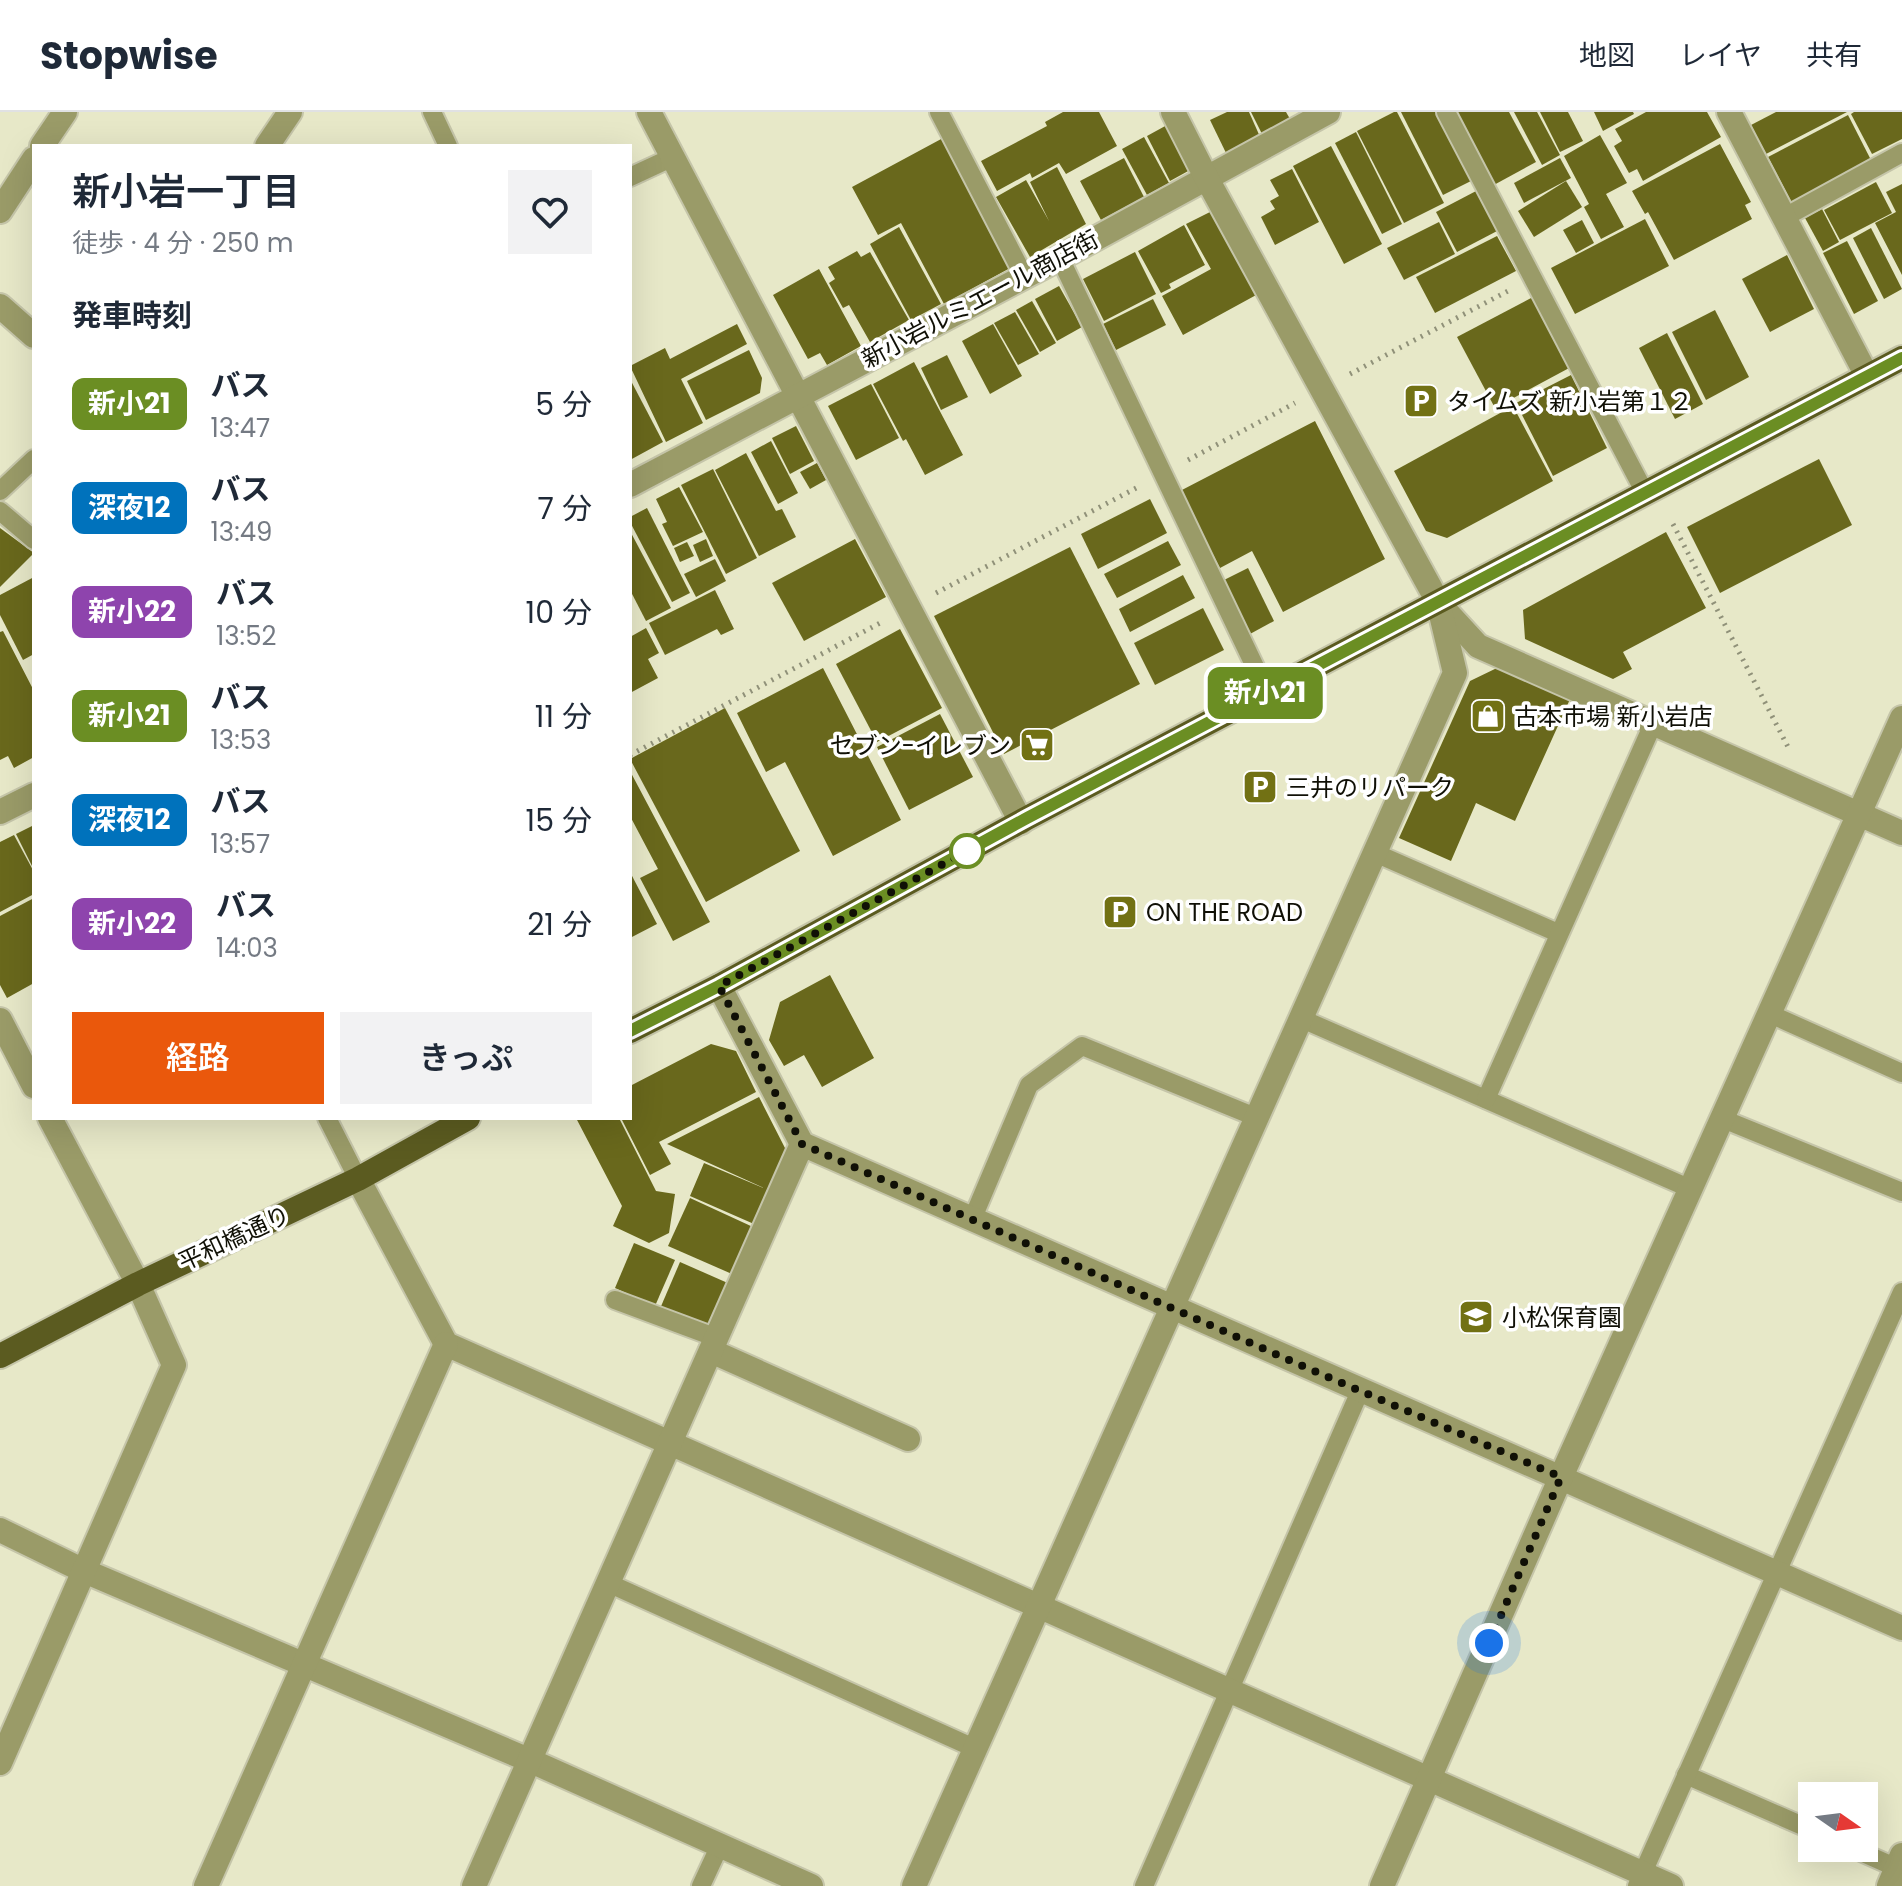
<!DOCTYPE html>
<html lang="ja">
<meta charset="utf-8">
<style>
body{margin:0;font-family:Poppins,"Noto Sans JP",sans-serif;background:#f2f2f3;color:#1f2937;height:100vh;display:flex;flex-direction:column;font-size:30px;white-space:nowrap}
*{box-sizing:border-box;margin:0}
p{font-size:26px;color:#747a83}
.icon{flex:none;width:44px;height:44px;fill:none;stroke:currentColor;stroke-width:2;stroke-linecap:round;stroke-linejoin:round}
.map{position:relative;flex:1;overflow:hidden}
.panel{position:absolute;left:32px;top:32px;width:600px;height:976px;display:flex;flex-direction:column;background:#fff;border-radius:0px;box-shadow:0 8px 32px #0002}
.panel>*{flex:none}
.badge{padding:0 16px;border-radius:12px;font-size:28px;line-height:52px}
.needle{width:52px;rotate:104deg}
.tools{position:absolute;left:1798px;top:1670px;display:grid;gap:16px}
.tools a{display:grid;place-items:center;width:80px;height:80px;border-radius:0px;background:#fff;box-shadow:0 8px 32px #0002;font-size:40px}
.you{position:absolute;width:40px;height:40px;margin:-20px;border:6px solid #fff;border-radius:50%;background:#1a73e8;box-shadow:0 0 0 12px #1a73e833}
.map>.badge{position:absolute;translate:-50% -50%;box-shadow:0 0 0 4px #fff}
h2{padding:0 40px;font-size:30px;line-height:72px}
.round{display:grid;place-items:center;flex:none;width:84px;height:84px;border-radius:0px;background:#f2f2f3}
.head{display:flex;align-items:center;justify-content:space-between;height:136px;padding:0 40px}
h1{font-size:38px;font-weight:600;line-height:60px}
.cta{display:flex;gap:16px;margin-top:auto;padding:16px 40px}
.cta a{flex:1;height:92px;border-radius:0px;background:#ea580c;color:#fff;font-size:32px;font-weight:600;line-height:92px;text-align:center}
.cta a+a{background:#f2f2f3;color:#1f2937}
ul{padding:0;list-style:none}
li{display:flex;align-items:center;gap:24px;height:104px;padding:0 40px}
li div{flex:1}
li b{display:block;font-size:30px}
li em{font-style:normal}
li .badge{min-width:88px;font-weight:700;text-align:center}
header{display:flex;align-items:center;gap:48px;box-sizing:border-box;height:112px;padding:0 40px;background:#fff;border-bottom:2px solid #e0e1e3}
header strong{font-size:38px}
nav{display:flex;gap:44px;margin-inline-start:auto;font-size:28px}
.map>svg:first-child{display:block}
.building{fill:#69681c}
.lines{fill:none;stroke-linecap:round;stroke-linejoin:round}
.lane-casing{stroke:#c5c5a9;stroke-width:22}
.street-casing{stroke:#c5c5a9;stroke-width:28}
.primary-casing{stroke:#c5c5a9;stroke-width:28}
.path{stroke:#909179;stroke-width:5;stroke-dasharray:2 6;stroke-linecap:butt}
.lane{stroke:#9a9b68;stroke-width:18}
.street{stroke:#9a9b68;stroke-width:24}
.primary{stroke:#5b5b20;stroke-width:24}
.line-casing{stroke:#fff;stroke-width:18}
.line{stroke:#6b8e23;stroke-width:12}
.walk{stroke:#101006;stroke-width:8;stroke-dasharray:0 14.4}
.stop-dot{fill:#fff;stroke:#6b8e23;stroke-width:4}
.labels{text-anchor:middle;dominant-baseline:central;stroke-width:7;stroke-linejoin:round;paint-order:stroke}
.street-label{font-size:24px;fill:#101006;stroke:#fff}
.poi-label{font-size:24px;fill:#101006;stroke:#fff;text-anchor:start}
</style>
<header>
<strong>Stopwise</strong>
<nav><a>地図</a><a>レイヤ</a><a>共有</a></nav>
</header>
<div class="map">
<svg width="1902" height="1774" viewBox="0 0 1902 1774">
<rect width="100%" height="100%" fill="#e7e8c8"/>
<!-- building -->
<g class="building">
<polygon points="1063,0 1099,0 1117,34 1066,62 1059,51 1032,66 1030,61 997,79 981,49 1047,14 1045,10"/>
<polygon points="1227,0 1249,0 1261,27 1227,43 1210,8"/>
<polygon points="1251,0 1286,0 1290,7 1262,22"/>
<polygon points="1394,0 1397,0 1444,91 1404,111 1357,19"/>
<polygon points="1401,0 1436,0 1471,69 1443,83"/>
<polygon points="1452,0 1509,0 1536,50 1492,74"/>
<polygon points="1514,0 1537,0 1560,43 1542,53"/>
<polygon points="1540,0 1568,0 1583,29 1560,40"/>
<polygon points="1594,0 1633,0 1634,2 1603,19"/>
<polygon points="1646,0 1707,0 1721,25 1643,69 1637,57 1629,61 1614,34 1622,29 1615,17"/>
<polygon points="1776,0 1847,0 1766,42 1751,13"/>
<polygon points="1854,0 1902,0 1902,27 1872,42 1851,2"/>
<polygon points="1848,3 1872,50 1792,91 1768,45"/>
<polygon points="1167,13 1190,58 1170,69 1147,24"/>
<polygon points="1356,20 1402,112 1382,122 1335,31"/>
<polygon points="1600,23 1627,71 1606,82 1624,115 1601,127 1584,95 1589,92 1564,44"/>
<polygon points="1144,25 1169,71 1147,83 1122,37"/>
<polygon points="943,26 1012,155 944,192 901,111 878,123 852,75"/>
<polygon points="1720,32 1751,90 1745,93 1752,107 1674,148 1648,100 1645,102 1632,79"/>
<polygon points="1331,34 1382,132 1344,152 1293,54"/>
<polygon points="1124,46 1144,85 1101,108 1080,69"/>
<polygon points="1560,46 1571,66 1524,91 1514,71"/>
<polygon points="1057,55 1086,112 1030,145 996,85 1026,68 1049,109 1030,70"/>
<polygon points="1292,57 1319,110 1275,133 1261,105 1275,97 1270,89 1279,84 1270,68"/>
<polygon points="1566,69 1582,95 1534,125 1518,99"/>
<polygon points="1876,70 1892,101 1840,128 1824,98"/>
<polygon points="1902,72 1902,163 1875,111 1896,100 1886,80"/>
<polygon points="1478,78 1499,118 1457,140 1436,100"/>
<polygon points="1822,97 1839,130 1823,139 1805,106"/>
<polygon points="1212,99 1258,182 1183,223 1162,184 1211,157 1186,112"/>
<polygon points="1645,107 1669,154 1575,202 1551,156"/>
<polygon points="1582,108 1594,131 1576,141 1563,118"/>
<polygon points="1439,110 1455,142 1404,168 1387,136"/>
<polygon points="1184,113 1205,153 1169,172 1171,176 1161,181 1138,139"/>
<polygon points="899,115 941,192 911,208 870,132"/>
<polygon points="1871,116 1902,177 1884,187 1853,126"/>
<polygon points="1497,124 1516,159 1435,201 1416,165"/>
<polygon points="1847,129 1878,189 1854,202 1823,141"/>
<polygon points="857,139 861,145 870,140 909,208 870,230 849,193 843,196 829,171 835,167 828,155"/>
<polygon points="1135,140 1156,182 1104,209 1083,167"/>
<polygon points="1787,143 1814,197 1770,220 1742,167"/>
<polygon points="819,157 861,234 827,253 820,241 808,247 773,183"/>
<polygon points="1059,174 1082,215 1057,229 1035,187"/>
<polygon points="1533,185 1571,255 1495,296 1457,225"/>
<polygon points="1153,187 1166,213 1116,238 1103,212"/>
<polygon points="1032,189 1056,231 1040,240 1016,198"/>
<polygon points="1715,198 1749,265 1706,288 1672,220"/>
<polygon points="1015,200 1039,242 1018,253 994,211"/>
<polygon points="737,212 747,232 681,267 703,311 666,330 630,254 665,236 670,247"/>
<polygon points="993,212 1022,264 990,282 962,229"/>
<polygon points="1667,221 1703,292 1675,307 1639,236"/>
<polygon points="749,238 762,266 760,281 706,308 687,269"/>
<polygon points="947,243 968,285 941,298 921,256"/>
<polygon points="914,250 963,343 925,363 906,327 903,329 873,272"/>
<polygon points="1571,263 1607,336 1553,364 1516,291"/>
<polygon points="630,267 663,330 630,348"/>
<polygon points="871,272 899,326 856,348 828,294"/>
<polygon points="1513,294 1553,369 1447,426 1426,419 1394,359"/>
<polygon points="1315,309 1385,447 1283,500 1252,439 1220,456 1180,379"/>
<polygon points="796,314 814,349 790,362 772,326"/>
<polygon points="771,329 798,381 778,392 751,340"/>
<polygon points="746,341 776,399 782,397 796,425 759,444 715,358"/>
<polygon points="1819,347 1852,413 1720,481 1687,415"/>
<polygon points="817,351 826,368 810,377 800,360"/>
<polygon points="713,357 757,446 726,462 681,373"/>
<polygon points="679,375 703,420 673,434 662,412 667,410 656,387"/>
<polygon points="1150,387 1167,421 1098,457 1081,422"/>
<polygon points="647,396 690,481 672,490 630,410 630,405"/>
<polygon points="0,416 34,441 0,475"/>
<polygon points="630,419 671,496 646,509 630,478"/>
<polygon points="1666,420 1706,496 1623,540 1632,557 1613,567 1525,527 1523,498"/>
<polygon points="706,427 713,444 700,450 693,433"/>
<polygon points="855,427 886,485 804,529 772,471"/>
<polygon points="1168,429 1181,453 1117,486 1104,462"/>
<polygon points="687,430 694,444 680,450 674,436"/>
<polygon points="1070,435 1140,572 1004,642 934,504"/>
<polygon points="715,447 726,469 696,485 684,462"/>
<polygon points="1248,456 1274,509 1250,522 1222,469"/>
<polygon points="1183,463 1195,486 1130,520 1119,497"/>
<polygon points="34,465 34,542 23,548 0,503 0,483"/>
<polygon points="715,478 734,517 721,523 717,517 665,543 649,511"/>
<polygon points="1203,496 1224,538 1155,573 1134,531"/>
<polygon points="646,516 659,541 648,547 658,566 630,581 630,525"/>
<polygon points="900,517 942,596 877,630 836,552"/>
<polygon points="3,519 34,579 34,645 14,656 8,644 0,648 0,520"/>
<polygon points="1501,554 1571,585 1515,709 1476,691 1451,749 1399,726 1470,569"/>
<polygon points="823,556 901,708 833,744 785,650 766,660 737,601"/>
<polygon points="725,596 800,739 706,790 630,647"/>
<polygon points="940,602 973,665 909,698 877,635"/>
<polygon points="630,659 710,810 673,829 640,766 658,757 630,704"/>
<polygon points="34,713 34,758 16,722"/>
<polygon points="14,723 34,760 34,782 0,800 0,730"/>
<polygon points="630,760 657,812 630,826"/>
<polygon points="34,786 34,871 7,886 0,873 0,804"/>
<polygon points="830,863 874,946 822,975 804,943 784,954 769,928 780,890"/>
<polygon points="711,932 736,939 756,980 659,1030 671,1052 650,1063 621,1006 630,1006 630,974"/>
<polygon points="759,985 786,1038 754,1112 690,1084 704,1051 766,1077 667,1032"/>
<polygon points="576,1006 619,1006 656,1079 675,1082 669,1121 649,1131 613,1114 622,1094"/>
<polygon points="690,1086 753,1115 732,1162 668,1134"/>
<polygon points="634,1131 675,1148 655,1194 615,1176"/>
<polygon points="680,1150 730,1172 709,1221 659,1199"/>
</g>
<g class="lines">
<!-- lane casing -->
<g class="lane-casing">
<g id="lane">
<polyline points="432,0 448,34"/>
<polyline points="939,0 1024,164"/>
<polyline points="1446,0 1645,381"/>
<polyline points="630,65 673,45"/>
<polyline points="1785,105 1902,41"/>
<polyline points="1060,146 1267,580"/>
<polyline points="0,379 34,347"/>
<polyline points="0,399 34,428"/>
<polyline points="1375,741 1558,821"/>
<polyline points="1770,902 1902,961"/>
<polyline points="1302,907 1691,1077"/>
<polyline points="1486,987 1653,612"/>
<polyline points="327,1006 358,1067"/>
<polyline points="1723,1007 1902,1080"/>
<polyline points="972,1108 1029,973 1082,934 1258,1006"/>
<polyline points="615,1188 717,1226"/>
<polyline points="608,1471 974,1636"/>
<polyline points="1686,1663 1812,1718"/>
<polyline points="1852,1736 1897,1756"/>
<polyline points="701,1774 720,1733"/>
<polyline points="1144,1774 1360,1279"/>
<polyline points="1637,1774 1902,1180"/>
</g>
</g>
<!-- street casing -->
<g class="street-casing">
<g id="street">
<polyline points="649,0 1021,710"/>
<polyline points="1729,0 1867,264"/>
<polyline points="42,34 65,0"/>
<polyline points="267,34 290,0"/>
<polyline points="0,99 34,47"/>
<polyline points="0,194 34,224"/>
<polyline points="630,373 1060,146 1328,0"/>
<polyline points="1444,497 1478,534 1902,721"/>
<polyline points="0,700 34,683"/>
<polyline points="719,874 802,1032 1902,1516"/>
<polyline points="0,908 34,974"/>
<polyline points="358,1067 446,1232 1671,1774"/>
<polyline points="711,1239 908,1327"/>
<polyline points="0,1418 82,1458 531,1649 811,1774"/>
<polyline points="0,1651 174,1253 138,1172 50,1006"/>
<polyline points="206,1774 446,1232"/>
<polyline points="474,1774 802,1032"/>
<polyline points="914,1774 1455,561 1438,490 1206,65 1173,0"/>
<polyline points="1382,1774 1561,1365 1902,606"/>
<polyline points="1889,1774 1902,1743"/>
</g>
</g>
<!-- primary casing -->
<g class="primary-casing">
<g id="primary">
<polyline points="630,919 719,874 1027,706 1902,246"/>
<polyline points="0,1244 138,1172 358,1067 468,1006"/>
</g>
</g>
<!-- path -->
<g class="path">
<polyline points="1350,262 1508,179"/>
<polyline points="1188,348 1295,291"/>
<polyline points="1673,412 1788,635"/>
<polyline points="936,481 1140,374"/>
<polyline points="630,643 882,510"/>
</g>
<!-- lane -->
<use href="#lane" class="lane"/>
<!-- street -->
<use href="#street" class="street"/>
<!-- primary -->
<use href="#primary" class="primary"/>
</g>
<g class="lines">
<!-- line casing -->
<g class="line-casing">
<polyline id="line" points="630,919 719,874 1027,706 1902,246"/>
</g>
<!-- line -->
<use href="#line" class="line"/>
<!-- walk -->
<polyline class="walk" points="967,739 719,874 802,1032 1307,1256 1561,1365 1489,1531"/>
</g>
<!-- icons -->
<defs>
<g id="parking-square" transform="scale(1.8)"><rect x="-9" y="-9" width="18" height="18" rx="4" fill="#727114" stroke="#fff"/><path d="M-3.5-5.5H1a3.5 3.5 0 0 1 0 7H-1V5.5H-3.5ZM-1-3.4V-.6H.8a1.4 1.4 0 0 0 0-2.8Z" fill="#fff"/></g>
<g id="shop-square" transform="scale(1.8)"><rect x="-9" y="-9" width="18" height="18" rx="4" fill="#727114" stroke="#fff"/><path d="M-5-2.5h2.3a2.7 3.5 0 0 1 5.4 0H5L5.5 6h-11ZM-1.5-2.5h3a1.5 2.3 0 0 0-3 0Z" fill="#fff"/></g>
<g id="supermarket-square" transform="scale(1.8)"><rect x="-9" y="-9" width="18" height="18" rx="4" fill="#727114" stroke="#fff"/><path d="M-6-5.5h2.5l.6 2H6L4.5 2H-2.5L-4.4-4H-6ZM-1.5 3.2a1.3 1.3 0 1 0 .1 0ZM3 3.2a1.3 1.3 0 1 0 .1 0Z" fill="#fff"/></g>
<g id="school-square" transform="scale(1.8)"><rect x="-9" y="-9" width="18" height="18" rx="4" fill="#727114" stroke="#fff"/><path d="M0-5L7-2L0 1L-7-2ZM-4 1L0 2.5L4 1V4Q0 6-4 4Z" fill="#fff"/></g>
</defs>
<g fill-rule="evenodd">
<use href="#parking-square" x="1421" y="289"/>
<use href="#shop-square" x="1488" y="604"/>
<use href="#supermarket-square" x="1037" y="633"/>
<use href="#parking-square" x="1260" y="675"/>
<use href="#parking-square" x="1120" y="800"/>
<use href="#school-square" x="1476" y="1205"/>
</g>
<!-- markers -->
<circle class="stop-dot" cx="967" cy="739" r="16"/>
<g class="labels">
<!-- street labels -->
<g class="street-label">
<text transform="translate(980 187) rotate(-28)">新小岩ルミエール商店街</text>
<text transform="translate(234 1126) rotate(-25)">平和橋通り</text>
</g>
<!-- poi labels -->
<g class="poi-label">
<text x="1447" y="289">タイムズ 新小岩第１２</text>
<text x="1514" y="604">古本市場 新小岩店</text>
<text x="1011" y="633" text-anchor="end">セブン-イレブン</text>
<text x="1286" y="675">三井のリパーク</text>
<text x="1146" y="800">ON THE ROAD</text>
<text x="1502" y="1205">小松保育園</text>
</g>
</g>
</svg>
<div class="tools">
<a><svg class="needle" viewBox="-14 -14 28 28"><path d="M0-13l5 13h-10z" fill="#e53935"/><path d="M0 13l5-13h-10z" fill="#747a83"/></svg></a>
</div>
<div class="you" style="left:1489px;top:1531px"></div>
<b class="badge" style="left:1265px;top:581px;background:#6b8e23;color:#fff">新小21</b>
<section class="panel">
<div class="head"><div><h1>新小岩一丁目</h1><p>徒歩 · 4 分 · 250 m</p></div><a class="round"><svg class="icon" aria-label="heart" viewBox="0 0 24 24"><path d="M12 20l-8-8c-3-5 5-10 8-4 3-6 11-1 8 4z"/></svg></a></div>
<h2>発車時刻</h2>
<ul>
<li><span class="badge" style="background:#6b8e23;color:#fff">新小21</span><div><b>バス</b><p>13:47</p></div><em>5 分</em></li>
<li><span class="badge" style="background:#0072bc;color:#fff">深夜12</span><div><b>バス</b><p>13:49</p></div><em>7 分</em></li>
<li><span class="badge" style="background:#8e44ad;color:#fff">新小22</span><div><b>バス</b><p>13:52</p></div><em>10 分</em></li>
<li><span class="badge" style="background:#6b8e23;color:#fff">新小21</span><div><b>バス</b><p>13:53</p></div><em>11 分</em></li>
<li><span class="badge" style="background:#0072bc;color:#fff">深夜12</span><div><b>バス</b><p>13:57</p></div><em>15 分</em></li>
<li><span class="badge" style="background:#8e44ad;color:#fff">新小22</span><div><b>バス</b><p>14:03</p></div><em>21 分</em></li>
</ul>
<div class="cta"><a>経路</a><a>きっぷ</a></div>
</section>
</div>
